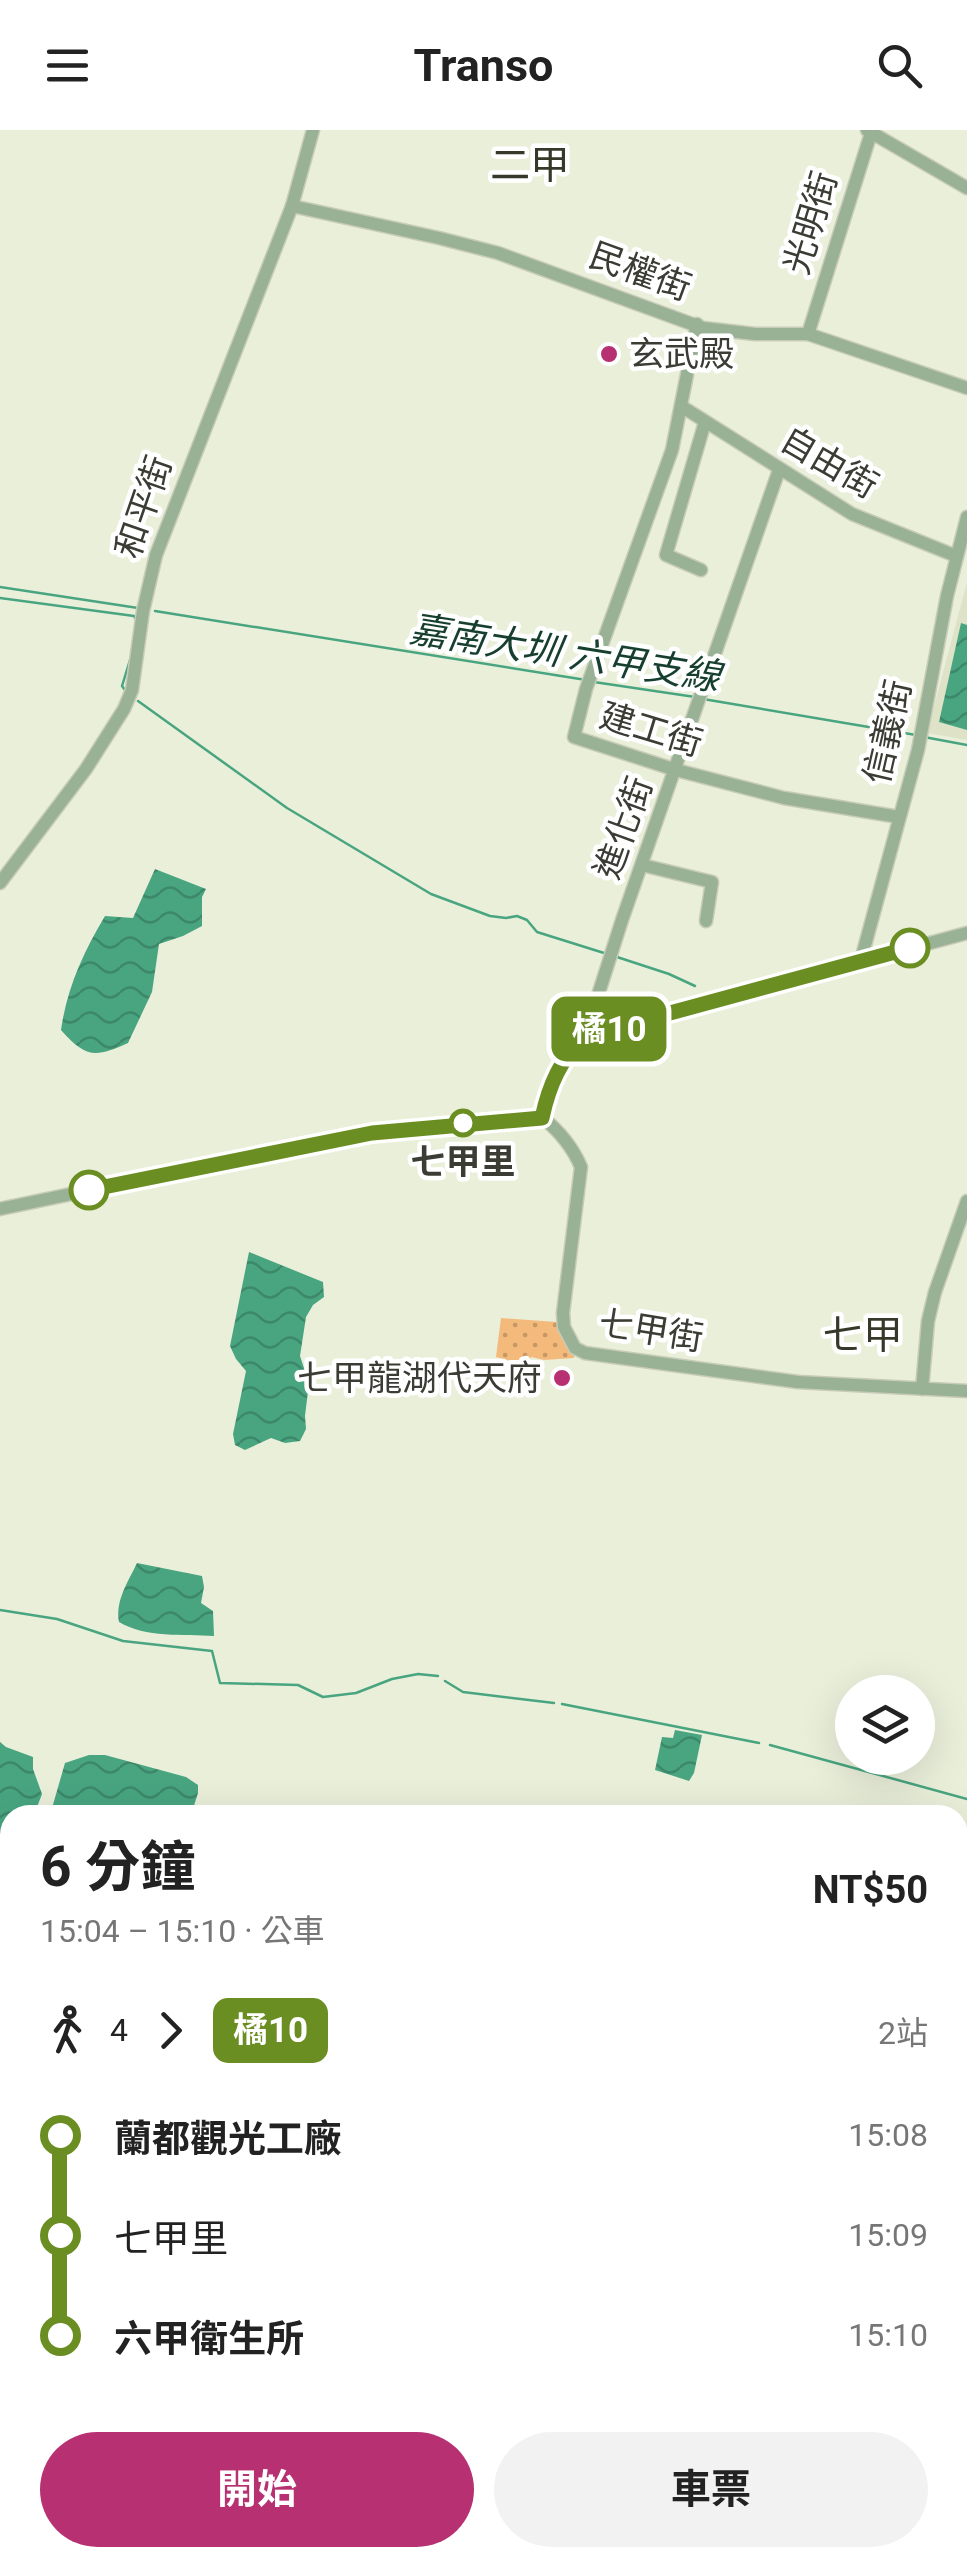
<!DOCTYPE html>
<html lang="zh-TW">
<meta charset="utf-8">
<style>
body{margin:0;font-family:Roboto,"Noto Sans TC",sans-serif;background:#f2f2f2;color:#222;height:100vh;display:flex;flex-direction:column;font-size:38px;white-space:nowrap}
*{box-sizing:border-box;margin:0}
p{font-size:32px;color:#767676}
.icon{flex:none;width:55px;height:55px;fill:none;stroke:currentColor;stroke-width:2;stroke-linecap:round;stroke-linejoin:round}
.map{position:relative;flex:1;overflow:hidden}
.sheet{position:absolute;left:0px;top:1675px;width:968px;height:762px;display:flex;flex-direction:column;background:#fff;border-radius:30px 30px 0 0;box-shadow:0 10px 40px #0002}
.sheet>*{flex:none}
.badge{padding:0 20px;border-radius:15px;font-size:35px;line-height:65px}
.tools{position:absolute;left:835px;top:1545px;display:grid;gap:20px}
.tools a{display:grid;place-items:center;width:100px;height:100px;border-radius:50%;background:#fff;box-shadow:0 10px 40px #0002;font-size:50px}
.map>.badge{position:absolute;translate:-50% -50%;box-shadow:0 0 0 5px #fff}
.legs{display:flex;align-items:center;gap:15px;height:110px;padding:0 40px;font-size:32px}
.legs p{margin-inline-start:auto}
.head{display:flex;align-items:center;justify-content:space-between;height:170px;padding:0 40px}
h1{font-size:55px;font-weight:700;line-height:75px}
.primary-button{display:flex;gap:20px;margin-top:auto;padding:20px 40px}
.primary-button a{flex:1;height:115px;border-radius:60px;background:#b73071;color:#fff;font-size:40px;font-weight:700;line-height:115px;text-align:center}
.primary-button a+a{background:#f2f2f2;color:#222}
ul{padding:0 40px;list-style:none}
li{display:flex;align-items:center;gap:35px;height:100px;font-size:38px}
li i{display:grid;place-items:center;width:15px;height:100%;margin:0 12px;background:currentColor}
li i::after{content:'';width:25px;height:25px;margin:-12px;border:8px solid;border-radius:50%;background:#fff}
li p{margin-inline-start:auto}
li:first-child i{background:linear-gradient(#0000 50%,currentColor 0)}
li:last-child i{background:linear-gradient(currentColor 50%,#0000 0)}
header{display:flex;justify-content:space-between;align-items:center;height:130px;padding:0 40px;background:#fff;font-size:45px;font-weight:700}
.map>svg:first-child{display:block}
.built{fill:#dee3c8}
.grass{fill:url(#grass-dots)}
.water{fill:url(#water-waves)}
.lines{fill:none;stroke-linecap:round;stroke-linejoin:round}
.stream{stroke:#48a580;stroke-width:2.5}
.minor-casing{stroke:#c7cbb9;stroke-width:15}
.minor{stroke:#99b195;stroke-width:12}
.line-1-casing{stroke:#fff;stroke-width:22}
.line-1{stroke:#6b8e23;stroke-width:15}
.poi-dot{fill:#b73071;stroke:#fff;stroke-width:4}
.stop-1-dot{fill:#fff;stroke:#6b8e23;stroke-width:5}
.labels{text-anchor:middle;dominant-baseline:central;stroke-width:9;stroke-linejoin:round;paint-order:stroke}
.street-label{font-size:35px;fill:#3b3c34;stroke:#fff}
.poi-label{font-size:35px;fill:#3b3c34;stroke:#fff;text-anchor:start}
.stop-label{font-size:35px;font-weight:bold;fill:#3b3c34;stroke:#fff}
.water-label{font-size:38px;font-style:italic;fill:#163f2f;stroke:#fff}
.quarter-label{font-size:40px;fill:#363929;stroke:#fff}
</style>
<header><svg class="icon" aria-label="menu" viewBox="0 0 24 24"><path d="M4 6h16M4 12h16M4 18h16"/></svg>Transo<svg class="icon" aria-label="search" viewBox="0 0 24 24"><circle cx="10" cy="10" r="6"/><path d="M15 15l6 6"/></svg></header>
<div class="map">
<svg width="967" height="2436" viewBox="0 0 967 2436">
<defs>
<pattern id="grass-dots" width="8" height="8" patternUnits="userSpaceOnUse" patternTransform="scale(2.5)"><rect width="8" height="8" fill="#f4ba7c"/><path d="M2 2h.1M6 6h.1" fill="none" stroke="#c79866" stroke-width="1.8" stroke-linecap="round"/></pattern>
<pattern id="water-waves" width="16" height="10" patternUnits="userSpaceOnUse" patternTransform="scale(2.5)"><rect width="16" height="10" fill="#48a580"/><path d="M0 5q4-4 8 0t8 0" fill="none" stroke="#3d886a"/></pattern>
</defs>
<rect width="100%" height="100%" fill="#eaefda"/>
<!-- built -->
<polygon class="built" points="967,452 967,610 927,603"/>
<!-- grass -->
<polygon class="grass" points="501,1188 557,1192 560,1203 575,1218 574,1228 544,1230 531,1227 527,1236 496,1227"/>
<!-- water -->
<g class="water">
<polygon points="961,493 967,495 967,600 939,592"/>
<path d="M 155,739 L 206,759 L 202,767 L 202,796 L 183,806 L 159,814 L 152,862 L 128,913 C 95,928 86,928 61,900 C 67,858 83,823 105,786 L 133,788 Z"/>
<polygon points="249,1122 323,1152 324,1167 313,1175 306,1187 300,1226 309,1253 305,1286 306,1299 300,1311 285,1313 271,1308 245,1320 235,1315 233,1304 246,1241 236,1229 230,1216"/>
<path d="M 137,1433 L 202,1446 L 204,1457 L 201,1473 L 213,1481 L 214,1506 C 184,1504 145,1508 119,1492 C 115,1471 128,1452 137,1433 Z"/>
<polygon points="675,1600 702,1605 694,1643 689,1651 655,1640 662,1607 673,1608"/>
<polygon points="0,1612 6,1617 33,1627 33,1639 42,1664 34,1685 10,1685 9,1708 0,1706"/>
<polygon points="89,1625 105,1625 186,1647 198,1655 198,1663 191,1685 50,1685 65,1633"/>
</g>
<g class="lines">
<!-- stream -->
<g class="stream">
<polyline points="0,457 138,478"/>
<polyline points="0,468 134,486 135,488"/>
<polyline points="155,481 586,550"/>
<polyline points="594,552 695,567"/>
<polyline points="125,560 122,556 130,530"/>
<polyline points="703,569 916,605"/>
<polyline points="138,571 287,678 431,764 490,786 506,788 517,786 527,790 537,802 604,823"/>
<polyline points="924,607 967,615"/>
<polyline points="617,827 669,844 695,856"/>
<polyline points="0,1480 57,1489 123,1511 212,1521 220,1553 298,1555 323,1567 356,1563 392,1549 418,1544 438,1546"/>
<polyline points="445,1551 463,1562 554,1573"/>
<polyline points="562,1574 759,1613"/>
<polyline points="770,1615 967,1669"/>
<polyline points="958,2253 967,2250"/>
<polyline points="958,2260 967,2257"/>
<polyline points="434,2436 459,2428"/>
<polyline points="456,2436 480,2428"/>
</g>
<!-- minor casing -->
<g class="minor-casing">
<g id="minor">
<polyline points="867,0 967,58"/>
<polyline points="292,76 439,108 498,123 703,198 755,204 808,204 967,258"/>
<polyline points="697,194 672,320 586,559 574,607 676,640 784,668 899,687"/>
<polyline points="808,204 872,0"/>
<polyline points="681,276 852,384 956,426"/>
<polyline points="701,440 666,425 705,292"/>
<polyline points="642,735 712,752 706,791"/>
<polyline points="0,753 86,639 124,579 132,560 143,481 156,425 292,76 313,0"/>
<polyline points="861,830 918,620 947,466 967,387"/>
<polyline points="585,906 622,790 779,340"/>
<path d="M 542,987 C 558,1000 573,1018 581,1037 L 563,1183 L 564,1197 L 575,1218 L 585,1223 L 798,1252 L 967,1261"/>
<path d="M 542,987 C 549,956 561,928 585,906 L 967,803"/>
<polyline points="0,1079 320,1012 416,998 542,987"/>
<polyline points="922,1259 928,1191 935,1162 967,1071"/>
<polyline points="0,2193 10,2196"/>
<polyline points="0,2210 10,2213"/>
<polyline points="958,2215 967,2212"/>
<polyline points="958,2232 967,2228"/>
<polyline points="662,2428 675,2436"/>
</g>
</g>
<!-- minor -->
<use href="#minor" class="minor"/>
</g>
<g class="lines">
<!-- line-1 casing -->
<g class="line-1-casing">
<path id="line-1" d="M 89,1060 L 372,1003 L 542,988 C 549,955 561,928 585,906 L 910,818"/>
</g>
<!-- line-1 -->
<use href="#line-1" class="line-1"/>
</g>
<!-- markers -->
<g class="poi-dot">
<circle cx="609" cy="224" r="10"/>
<circle cx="562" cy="1248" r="10"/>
</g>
<g class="stop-1-dot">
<circle cx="910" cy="818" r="18"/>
<circle cx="463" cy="993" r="12"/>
<circle cx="89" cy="1060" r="18"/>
</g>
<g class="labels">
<!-- street labels -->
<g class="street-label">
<text transform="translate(811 93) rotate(-73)">光明街</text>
<text transform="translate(640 142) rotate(20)">民權街</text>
<text transform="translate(829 333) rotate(30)">自由街</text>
<text transform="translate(144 377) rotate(-71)">和平街</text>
<text transform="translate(651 600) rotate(17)">建工街</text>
<text transform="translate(888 602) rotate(-77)">信義街</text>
<text transform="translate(624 698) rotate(-70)">進化街</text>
<text transform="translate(651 1201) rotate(9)">七甲街</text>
</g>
<!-- poi labels -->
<g class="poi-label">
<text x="629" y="224">玄武殿</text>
<text x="542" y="1248" text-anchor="end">七甲龍湖代天府</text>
</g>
<!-- stop labels -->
<g class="stop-label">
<text x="463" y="1032">七甲里</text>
</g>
<!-- water labels -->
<g class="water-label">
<text transform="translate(565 523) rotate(9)">嘉南大圳 六甲支線</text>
</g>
<!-- quarter labels -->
<g class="quarter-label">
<text x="530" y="35">二甲</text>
<text x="863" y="1205">七甲</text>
</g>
</g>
</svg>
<div class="tools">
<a><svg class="icon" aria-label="layers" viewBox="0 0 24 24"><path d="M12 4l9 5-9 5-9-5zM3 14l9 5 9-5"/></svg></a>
</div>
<b class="badge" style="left:609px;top:899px;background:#6b8e23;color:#fff">橘10</b>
<section class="sheet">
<div class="head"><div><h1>6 分鐘</h1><p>15:04 – 15:10 · 公車</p></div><b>NT$50</b></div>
<div class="legs"><svg class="icon" aria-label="walk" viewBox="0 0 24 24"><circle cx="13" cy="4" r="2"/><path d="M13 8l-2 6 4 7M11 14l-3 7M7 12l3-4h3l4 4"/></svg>4<svg class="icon" aria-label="forward" viewBox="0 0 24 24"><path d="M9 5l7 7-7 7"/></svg><b class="badge" style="background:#6b8e23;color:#fff">橘10</b><p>2站</p></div>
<ul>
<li><i style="color:#6b8e23"></i><b>蘭都觀光工廠</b><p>15:08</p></li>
<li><i style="color:#6b8e23"></i><span>七甲里</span><p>15:09</p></li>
<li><i style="color:#6b8e23"></i><b>六甲衛生所</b><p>15:10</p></li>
</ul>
<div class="primary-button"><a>開始</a><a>車票</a></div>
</section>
</div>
